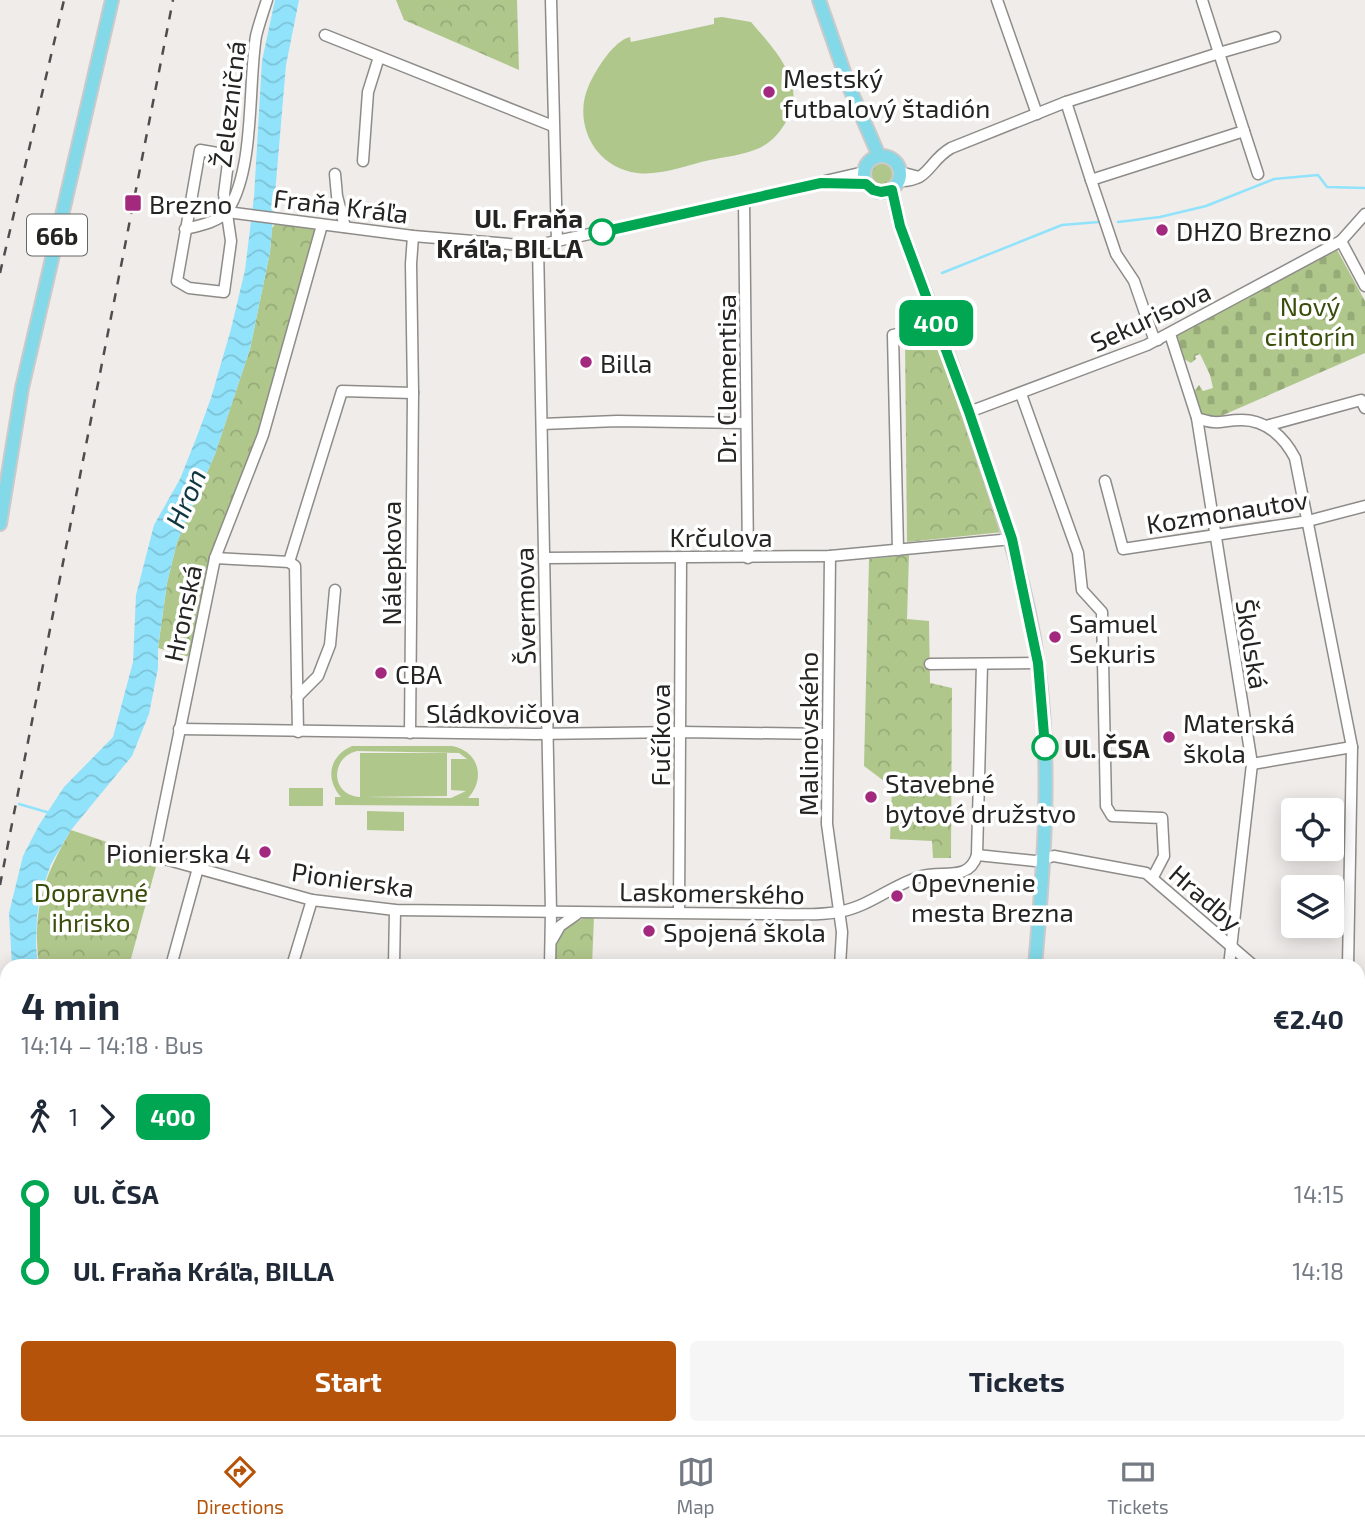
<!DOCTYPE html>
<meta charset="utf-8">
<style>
body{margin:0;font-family:"Exo 2",sans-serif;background:#f6f6f7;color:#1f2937;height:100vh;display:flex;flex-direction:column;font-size:26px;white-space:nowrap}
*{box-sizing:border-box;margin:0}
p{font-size:23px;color:#747a83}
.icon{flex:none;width:38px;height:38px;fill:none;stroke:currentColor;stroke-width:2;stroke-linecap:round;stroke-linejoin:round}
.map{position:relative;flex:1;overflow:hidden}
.details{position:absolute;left:0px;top:959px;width:1365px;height:476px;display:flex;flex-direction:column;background:#fff;border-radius:21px 21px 0 0;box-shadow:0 4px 18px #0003}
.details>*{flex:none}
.badge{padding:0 14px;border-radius:10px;font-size:24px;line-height:46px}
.tools{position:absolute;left:1281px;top:798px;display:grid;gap:14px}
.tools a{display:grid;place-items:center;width:63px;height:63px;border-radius:7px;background:#fff;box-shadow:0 4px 18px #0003;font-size:35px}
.map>.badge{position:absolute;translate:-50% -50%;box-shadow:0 0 0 4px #fff}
.legs{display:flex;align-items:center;gap:10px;height:77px;padding:0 21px;font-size:23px}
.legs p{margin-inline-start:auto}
.overview{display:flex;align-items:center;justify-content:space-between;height:119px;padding:0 21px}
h1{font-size:38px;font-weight:700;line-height:52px}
.primary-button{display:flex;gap:14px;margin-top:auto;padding:14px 21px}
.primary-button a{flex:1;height:80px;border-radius:7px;background:#b45309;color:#fff;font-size:28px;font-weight:700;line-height:80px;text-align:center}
.primary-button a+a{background:#f6f6f7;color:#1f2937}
ul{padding:0 21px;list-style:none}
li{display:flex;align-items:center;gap:24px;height:77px;font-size:26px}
li i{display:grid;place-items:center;width:10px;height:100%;margin:0 9px;background:currentColor}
li i::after{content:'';width:18px;height:18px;margin:-9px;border:5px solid;border-radius:50%;background:#fff}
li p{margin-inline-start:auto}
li:first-child i{background:linear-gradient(#0000 50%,currentColor 0)}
li:last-child i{background:linear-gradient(currentColor 50%,#0000 0)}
.tab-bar{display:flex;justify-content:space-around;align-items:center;height:98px;border-top:2px solid #e0e1e3;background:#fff;font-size:19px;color:#747a83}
.tab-bar a{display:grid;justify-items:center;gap:4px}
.tab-bar .on{color:#b45309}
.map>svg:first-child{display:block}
.grass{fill:url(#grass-tufts)}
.forest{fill:url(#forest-crowns)}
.cemetery{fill:url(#cemetery-stones)}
.park{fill:url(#park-crowns)}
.pitch{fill:#b0c78c;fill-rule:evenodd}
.water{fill:url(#water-waves)}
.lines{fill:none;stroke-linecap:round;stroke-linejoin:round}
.stream{stroke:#91e3fb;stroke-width:2.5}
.minor-casing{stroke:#8e8c89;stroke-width:13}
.major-casing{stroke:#cbcaca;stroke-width:16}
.minor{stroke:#fff;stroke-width:10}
.major{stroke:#83d9e8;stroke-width:12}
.rail{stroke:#4f4d4c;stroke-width:2.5;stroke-dasharray:9 9;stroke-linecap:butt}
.line-1-casing{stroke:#fff;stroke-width:16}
.line-1{stroke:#00a651;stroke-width:10}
.poi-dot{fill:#a3297e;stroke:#fff;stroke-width:2.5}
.stop-1-dot{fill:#fff;stroke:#00a651;stroke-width:3.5}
.labels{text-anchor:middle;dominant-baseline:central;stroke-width:7;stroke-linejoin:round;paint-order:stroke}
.shield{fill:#fff;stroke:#666665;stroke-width:2}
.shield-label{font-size:24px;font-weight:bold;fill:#252423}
.poi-label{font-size:26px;fill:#252423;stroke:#fff;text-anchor:start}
.street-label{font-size:26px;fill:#252423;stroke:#fff}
.stop-label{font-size:26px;font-weight:bold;fill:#252423;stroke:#fff;text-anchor:end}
.park-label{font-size:26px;fill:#394e0a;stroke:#fff}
.water-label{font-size:28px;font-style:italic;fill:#103741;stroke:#fff}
</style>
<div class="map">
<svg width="1365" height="1435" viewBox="0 0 1365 1435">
<defs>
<pattern id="grass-tufts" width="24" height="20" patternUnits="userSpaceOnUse" patternTransform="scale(1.75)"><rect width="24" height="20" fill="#b0c78c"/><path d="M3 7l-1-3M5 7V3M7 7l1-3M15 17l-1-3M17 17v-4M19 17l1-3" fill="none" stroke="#97ab78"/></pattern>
<pattern id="forest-crowns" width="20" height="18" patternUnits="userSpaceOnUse" patternTransform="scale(1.75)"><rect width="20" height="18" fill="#a2ba7d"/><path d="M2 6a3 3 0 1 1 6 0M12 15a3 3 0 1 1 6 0" fill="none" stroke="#849766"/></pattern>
<pattern id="cemetery-stones" width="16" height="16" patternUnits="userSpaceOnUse" patternTransform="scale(1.75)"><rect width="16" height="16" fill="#b0c78c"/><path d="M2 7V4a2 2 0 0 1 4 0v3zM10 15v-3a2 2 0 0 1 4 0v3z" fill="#97ab78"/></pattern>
<pattern id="park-crowns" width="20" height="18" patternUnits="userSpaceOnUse" patternTransform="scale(1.75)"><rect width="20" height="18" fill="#b0c78c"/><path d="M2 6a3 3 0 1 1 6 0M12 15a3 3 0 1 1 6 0" fill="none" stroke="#97ab78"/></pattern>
<pattern id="water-waves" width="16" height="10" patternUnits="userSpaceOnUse" patternTransform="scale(1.75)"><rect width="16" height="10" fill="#91e3fb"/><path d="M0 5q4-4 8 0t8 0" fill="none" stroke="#7dc3d7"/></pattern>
</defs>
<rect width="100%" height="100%" fill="#efecea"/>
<!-- grass -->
<g class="grass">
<circle cx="883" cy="174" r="13"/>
<polygon points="0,1206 7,1212 7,1428 349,1428 345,1435 0,1435"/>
</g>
<!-- forest -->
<g class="forest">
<polygon points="7,1245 7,1365 0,1361 0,1251"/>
<polygon points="0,1399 7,1403 7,1428 29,1428 55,1435 100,1428 182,1428 185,1435 0,1435"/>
</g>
<!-- cemetery -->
<polygon class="cemetery" points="1336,248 1365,301 1365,353 1214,419 1201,413 1194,392 1199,385 1203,391 1213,388 1210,375 1200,354 1195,356 1196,359 1191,363 1184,359 1176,331"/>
<!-- park -->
<g class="park">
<polygon points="396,0 517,0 519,70 404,20"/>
<polygon points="280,218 322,225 263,435 215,558 193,658 158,648 167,583 177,542 215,454 250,349 270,252 272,228"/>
<polygon points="934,333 1003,532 907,542 905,339"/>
<polygon points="909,555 907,619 929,621 930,683 952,688 951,858 933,858 932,841 890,839 892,787 864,766 869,559"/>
<path d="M 71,830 L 158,859 L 129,966 L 39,966 C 32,910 43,878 71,830 Z"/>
<path d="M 586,917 L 594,917 L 592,966 L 554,966 C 553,936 559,929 586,917 Z"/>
</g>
<!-- pitch -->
<g class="pitch">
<path d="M 722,17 L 751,22 C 774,49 808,83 787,120 C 780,133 771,143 757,149 C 743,155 725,157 710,160 C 687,165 660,176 637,173 C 594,168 572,122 589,85 C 596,70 613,41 630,37 L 631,42 L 714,24 L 714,18 Z"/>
<path d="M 352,746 L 452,746 C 479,751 486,779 468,798 L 479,798 L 479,806 L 335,805 L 335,797 L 341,797 C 325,779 329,756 352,746 ZM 357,751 L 459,753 L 467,759 L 451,759 L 451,790 L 466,791 L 451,798 L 363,797 L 447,796 L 447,753 L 360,753 L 360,797 C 331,796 329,758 357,751 Z"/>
<rect x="289" y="788" width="34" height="18"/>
<polygon points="367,811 404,812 404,831 367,830"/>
</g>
<!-- water -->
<g class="water">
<polygon points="275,0 299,0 286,65 270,252 250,349 215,454 177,542 167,583 158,647 158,668 149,714 132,756 71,830 51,864 41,893 37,916 36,946 38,966 12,966 9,913 23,856 39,825 64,787 113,737 133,662 136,595 154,525 180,479 199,431 211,398 231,329 245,270 254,197 262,61"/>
<polygon points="985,1428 1033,1428 1019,1435 970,1435"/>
</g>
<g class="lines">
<!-- stream -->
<g class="stream">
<polyline points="1118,222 1160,217 1206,206 1274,179 1318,175 1327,187 1365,188"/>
<polyline points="942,273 1062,225 1099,222"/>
<polyline points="19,804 50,813"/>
<polyline points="1296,1432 1296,1435"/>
</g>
<!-- minor casing -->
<g class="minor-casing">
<g id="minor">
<polyline points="551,0 557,242"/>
<polyline points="997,0 1037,114"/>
<polyline points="1202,0 1219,53 1275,37"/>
<polyline points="325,35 553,126"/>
<polyline points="1066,102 1219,53 1244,131 1091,180 1116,254 1134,281 1153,336 1158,340"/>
<polyline points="1244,131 1258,174"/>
<polygon points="200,150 229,155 224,194 231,241 224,292 189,288 177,281"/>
<polyline points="363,161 368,92 379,57"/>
<polyline points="900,172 919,177"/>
<polyline points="335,174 337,196 345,227"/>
<path d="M 899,181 C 930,182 928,161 951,148 L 1066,102 L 1091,180"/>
<polyline points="832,183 866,184"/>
<polyline points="744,200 748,558"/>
<polyline points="227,212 413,236 533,246 670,217 864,172"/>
<path d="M 322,225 L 263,435 L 215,558 L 154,856 L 312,900 L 395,910 L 772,914 C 796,914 820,916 843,911 C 871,905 894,884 922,876 C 942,870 969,882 977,855 L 982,664"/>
<path d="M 185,229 C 198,226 220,222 228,210 C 255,168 248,85 256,36 C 259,24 263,12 267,0"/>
<polyline points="1341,241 1365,286"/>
<polyline points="538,245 551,912 550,966"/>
<polyline points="1170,334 1197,418 1252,764 1229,966"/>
<polyline points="1021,394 1078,553 1082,590 1102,612 1106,806 1112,816 1162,818 1164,856 1153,877"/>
<polyline points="969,412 1147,345 1341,241 1365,214"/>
<path d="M 1197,418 C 1220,426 1220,420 1242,420 C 1266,420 1284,437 1295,458 L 1352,747 L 1348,966"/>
<polyline points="542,424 617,421 746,423"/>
<polyline points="1266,426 1361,400 1365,408"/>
<polyline points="1105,481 1123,549 1308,521 1365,506"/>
<polyline points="898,550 893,335 937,325"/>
<polyline points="830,556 827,824 842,932 840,966"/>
<polyline points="215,558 289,562 295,566 298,732"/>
<polyline points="544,558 830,556 1012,539"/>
<polyline points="289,562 342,391 413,393"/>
<polyline points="930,664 1038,663"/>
<polyline points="297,697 318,676 330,645 335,590"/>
<polyline points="179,729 535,734 680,732 827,734"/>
<polyline points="410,733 413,393 411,264 413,236"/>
<polyline points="1252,764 1352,747"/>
<polyline points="977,855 1035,861 1054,856 1146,873 1254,966"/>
<polyline points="679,912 681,558"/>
<polyline points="552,940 560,926 577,914"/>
<polyline points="171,966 198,868"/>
<polyline points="292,966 312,900"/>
<polyline points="394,966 395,910"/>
<polyline points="1358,1021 1365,1048"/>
<polyline points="1358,1231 1365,1221"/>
<polyline points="1358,1240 1365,1243"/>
<polyline points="1358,1391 1365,1391"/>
<polyline points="343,1428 355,1435"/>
<polyline points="468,1428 478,1435"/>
<polyline points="1300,1428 1303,1435"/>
<polyline points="548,1435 548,1428"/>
<polyline points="761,1435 762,1428"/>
<polyline points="915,1435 916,1428"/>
<polyline points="960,1435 974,1428"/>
<polyline points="1194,1435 1212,1428"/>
</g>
</g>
<!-- major casing -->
<g class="major-casing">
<g id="major">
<polyline points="819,0 850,89 879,156"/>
<circle cx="882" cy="174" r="18"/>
<path d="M 892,190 L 900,226 C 924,291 950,355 971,420 C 998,501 1027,580 1038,665 C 1052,766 1044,865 1035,966"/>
<polyline points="0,524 22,388 112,0"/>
<polyline points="0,1110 7,1107"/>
<polyline points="0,1184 7,1190"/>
<polyline points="1358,1255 1365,1260"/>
<polyline points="226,1428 232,1435"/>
<polyline points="1074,1435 1075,1428"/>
</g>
</g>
<!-- minor -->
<use href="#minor" class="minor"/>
<!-- major -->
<use href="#major" class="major"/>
<!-- rail -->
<g class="rail">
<polyline points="0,273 64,0"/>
<polyline points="0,885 173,0"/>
<polyline points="0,1042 7,1067"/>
<polyline points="1358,1347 1365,1348"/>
<polyline points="394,1428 403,1435"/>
<polyline points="1055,1435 1068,1428"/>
</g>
</g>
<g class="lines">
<!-- line-1 casing -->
<g class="line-1-casing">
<polyline id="line-1" points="602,232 821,183 866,184 873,190 881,192 892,190 900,226 969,412 1012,539 1038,663 1045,747"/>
</g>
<!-- line-1 -->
<use href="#line-1" class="line-1"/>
</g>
<!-- markers -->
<g class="poi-dot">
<circle cx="769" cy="92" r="7"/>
<rect x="124" y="194" width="18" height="18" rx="3.5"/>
<circle cx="1162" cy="230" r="7"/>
<circle cx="586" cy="362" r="7"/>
<circle cx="1055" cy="637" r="7"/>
<circle cx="381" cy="673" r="7"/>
<circle cx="1169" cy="737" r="7"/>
<circle cx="871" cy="797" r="7"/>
<circle cx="265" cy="852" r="7"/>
<circle cx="897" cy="896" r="7"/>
<circle cx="649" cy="931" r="7"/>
</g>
<g class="stop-1-dot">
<circle cx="602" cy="232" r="12"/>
<circle cx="1045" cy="747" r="12"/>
</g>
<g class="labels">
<!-- shield labels -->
<rect class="shield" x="27" y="214.5" width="60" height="41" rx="5"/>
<g class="shield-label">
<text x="57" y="235">66b</text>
</g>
<!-- poi labels -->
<g class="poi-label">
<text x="783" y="77">Mestský<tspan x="783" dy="30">futbalový štadión</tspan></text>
<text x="149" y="203">Brezno</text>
<text x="1176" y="230">DHZO Brezno</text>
<text x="600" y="362">Billa</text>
<text x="1069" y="622">Samuel<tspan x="1069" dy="30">Sekuris</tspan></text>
<text x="395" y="673">CBA</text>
<text x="1183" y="722">Materská<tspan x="1183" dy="30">škola</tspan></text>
<text x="885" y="782">Stavebné<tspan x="885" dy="30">bytové družstvo</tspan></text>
<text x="251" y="852" text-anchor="end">Pionierska 4</text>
<text x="911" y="881">Opevnenie<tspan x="911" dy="30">mesta Brezna</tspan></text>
<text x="663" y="931">Spojená škola</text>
</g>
<!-- street labels -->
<g class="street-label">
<text transform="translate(228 104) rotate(-83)">Železničná</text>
<text transform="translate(341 205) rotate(7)">Fraňa Kráľa</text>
<text transform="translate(1150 316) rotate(-25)">Sekurisova</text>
<text transform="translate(725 379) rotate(-90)">Dr. Clementisa</text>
<text transform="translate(1227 511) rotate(-9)">Kozmonautov</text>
<text x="721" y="536">Krčulova</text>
<text transform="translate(390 563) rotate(-90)">Nálepkova</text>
<text transform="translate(524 606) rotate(-91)">Švermova</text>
<text transform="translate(182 613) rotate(-78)">Hronská</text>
<text transform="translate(1253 644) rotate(81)">Školská</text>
<text x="503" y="712">Sládkovičova</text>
<text transform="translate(807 734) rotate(-90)">Malinovského</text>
<text transform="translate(659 735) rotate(-90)">Fučíkova</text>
<text transform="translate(353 879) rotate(8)">Pionierska</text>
<text transform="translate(712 892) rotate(1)">Laskomerského</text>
<text transform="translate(1206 897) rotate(41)">Hradby</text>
</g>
<!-- stop labels -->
<g class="stop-label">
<text x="583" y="217">Ul. Fraňa<tspan x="583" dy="30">Kráľa, BILLA</tspan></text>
<text x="1064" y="747" text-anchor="start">Ul. ČSA</text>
</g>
<!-- park labels -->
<g class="park-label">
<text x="1310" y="305">Nový<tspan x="1310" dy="30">cintorín</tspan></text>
<text x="91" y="891">Dopravné<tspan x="91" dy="30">ihrisko</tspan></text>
</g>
<!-- water labels -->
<g class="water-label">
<text transform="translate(185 498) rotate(-67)">Hron</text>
</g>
</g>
</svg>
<div class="tools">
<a><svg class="icon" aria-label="locate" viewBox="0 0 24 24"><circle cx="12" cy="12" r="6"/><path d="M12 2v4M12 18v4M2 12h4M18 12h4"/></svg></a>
<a><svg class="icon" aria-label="layers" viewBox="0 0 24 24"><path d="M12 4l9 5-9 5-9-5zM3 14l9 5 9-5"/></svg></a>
</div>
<b class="badge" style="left:936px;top:323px;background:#00a651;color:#fff">400</b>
<section class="details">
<div class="overview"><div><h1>4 min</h1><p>14:14 – 14:18 · Bus</p></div><b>€2.40</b></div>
<div class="legs"><svg class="icon" aria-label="walk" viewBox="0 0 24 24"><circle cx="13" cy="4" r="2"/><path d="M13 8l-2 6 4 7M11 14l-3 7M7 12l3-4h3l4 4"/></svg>1<svg class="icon" aria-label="forward" viewBox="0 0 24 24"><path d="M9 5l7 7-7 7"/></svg><b class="badge" style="background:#00a651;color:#fff">400</b></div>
<ul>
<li><i style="color:#00a651"></i><b>Ul. ČSA</b><p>14:15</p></li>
<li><i style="color:#00a651"></i><b>Ul. Fraňa Kráľa, BILLA</b><p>14:18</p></li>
</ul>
<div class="primary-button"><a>Start</a><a>Tickets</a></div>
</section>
</div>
<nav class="tab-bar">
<a class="on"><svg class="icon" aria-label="directions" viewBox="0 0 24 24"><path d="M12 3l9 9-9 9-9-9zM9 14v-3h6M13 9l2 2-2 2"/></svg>Directions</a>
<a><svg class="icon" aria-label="map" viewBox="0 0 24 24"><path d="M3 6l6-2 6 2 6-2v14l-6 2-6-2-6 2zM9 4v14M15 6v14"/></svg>Map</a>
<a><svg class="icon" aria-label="tickets" viewBox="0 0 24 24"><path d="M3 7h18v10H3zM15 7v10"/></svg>Tickets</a>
</nav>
